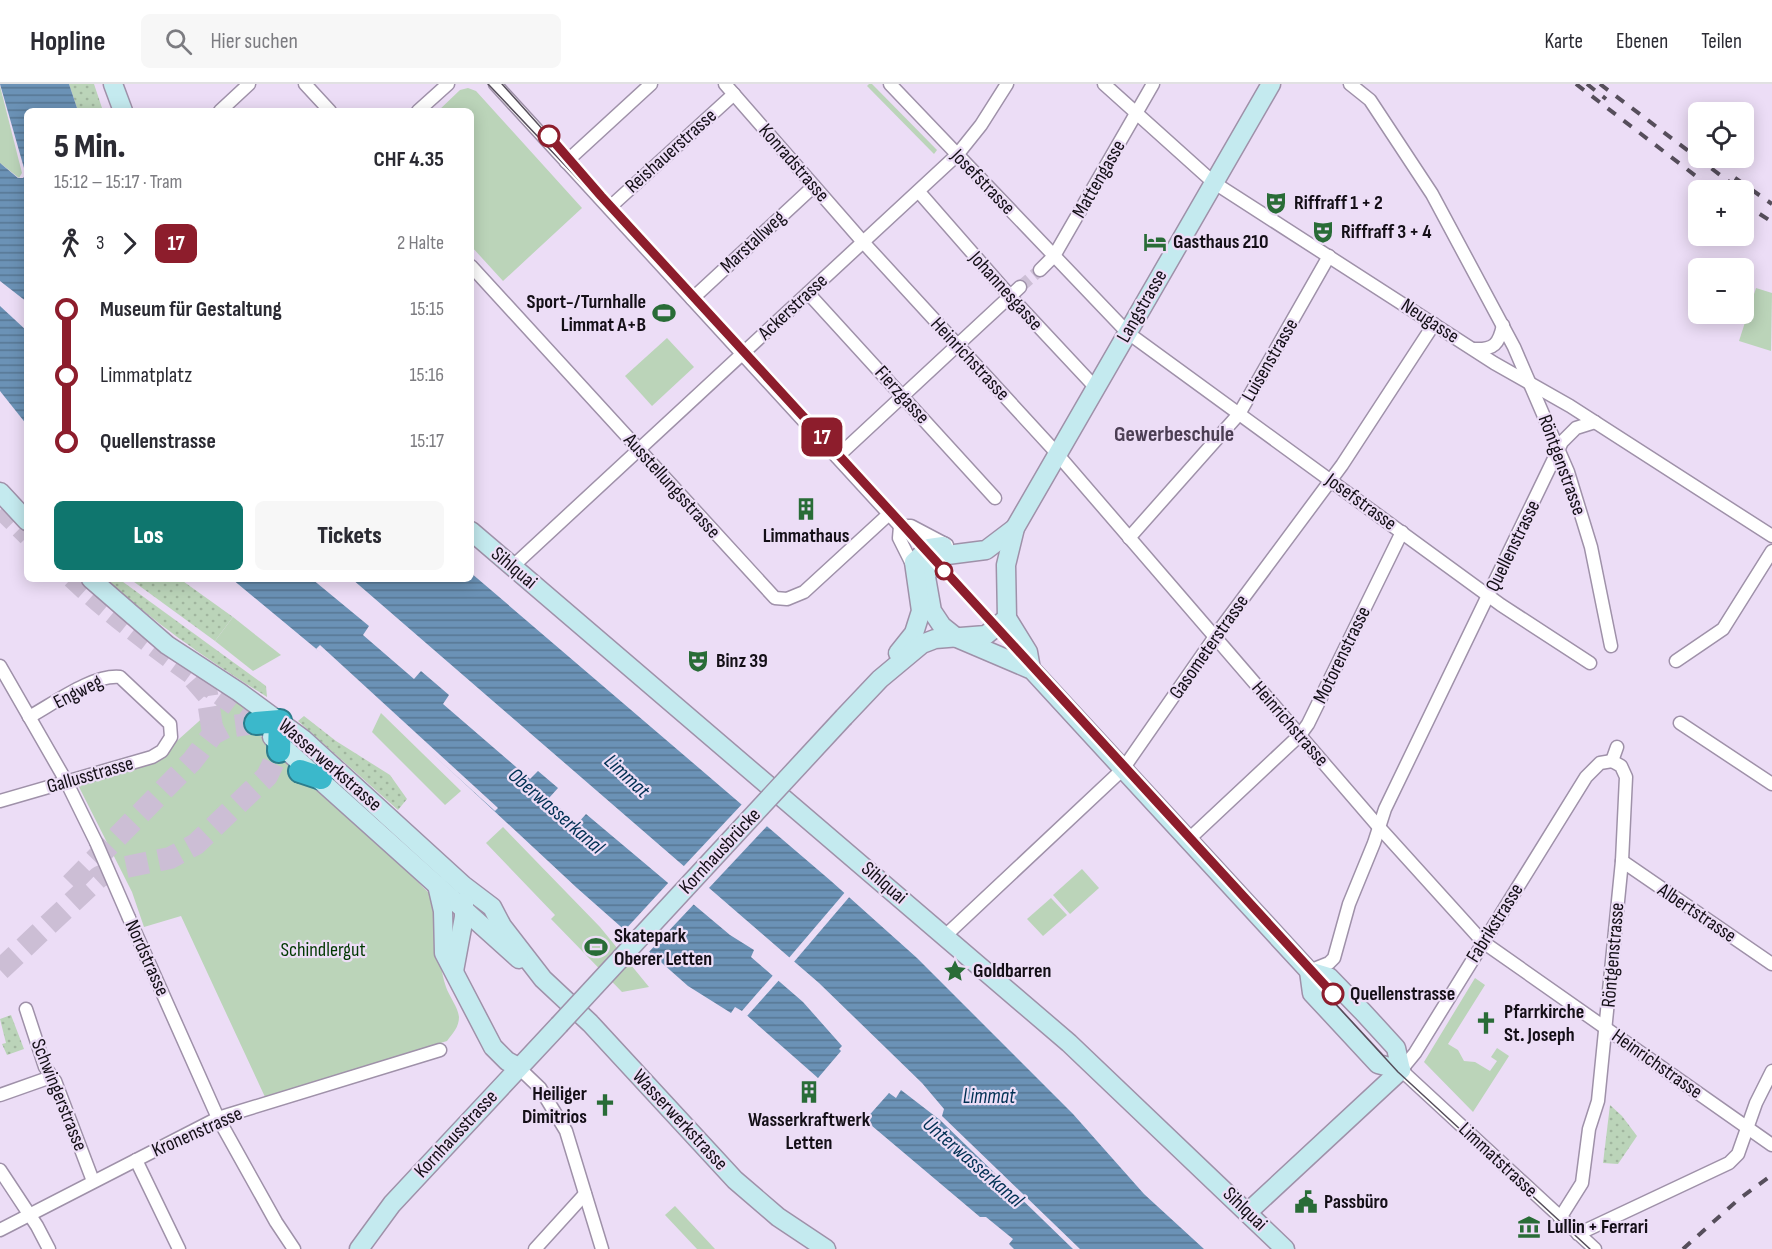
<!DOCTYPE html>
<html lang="de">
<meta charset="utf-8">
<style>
body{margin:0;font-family:"Sofia Sans Condensed",sans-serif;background:#f7f7f7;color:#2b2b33;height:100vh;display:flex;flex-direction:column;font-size:22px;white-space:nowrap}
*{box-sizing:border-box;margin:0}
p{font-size:20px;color:#7c7c81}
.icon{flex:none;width:33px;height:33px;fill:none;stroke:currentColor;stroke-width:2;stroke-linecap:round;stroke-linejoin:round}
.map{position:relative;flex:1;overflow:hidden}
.side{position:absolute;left:24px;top:24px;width:450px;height:474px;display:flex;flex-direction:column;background:#fff;border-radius:9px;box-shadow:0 3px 15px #0003}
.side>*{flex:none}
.badge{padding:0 12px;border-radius:9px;font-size:21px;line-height:39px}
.tools{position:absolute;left:1688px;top:18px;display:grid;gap:12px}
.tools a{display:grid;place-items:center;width:66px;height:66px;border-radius:9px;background:#fff;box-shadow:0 3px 15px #0003;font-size:30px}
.map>.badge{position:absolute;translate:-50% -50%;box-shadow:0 0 0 3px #fff}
.legs{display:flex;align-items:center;gap:9px;height:66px;padding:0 30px;font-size:20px}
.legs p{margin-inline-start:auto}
.head{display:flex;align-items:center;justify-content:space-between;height:102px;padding:0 30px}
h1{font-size:33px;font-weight:800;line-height:45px}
.button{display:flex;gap:12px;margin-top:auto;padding:12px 30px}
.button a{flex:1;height:69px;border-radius:9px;background:#0f766e;color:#fff;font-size:24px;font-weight:800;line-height:69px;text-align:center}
.button a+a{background:#f7f7f7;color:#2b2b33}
ul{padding:0 30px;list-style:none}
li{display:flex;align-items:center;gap:21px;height:66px;font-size:22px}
li i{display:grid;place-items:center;width:9px;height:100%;margin:0 8px;background:currentColor}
li i::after{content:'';width:15px;height:15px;margin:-8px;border:4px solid;border-radius:50%;background:#fff}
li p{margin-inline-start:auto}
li:first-child i{background:linear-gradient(#0000 50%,currentColor 0)}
li:last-child i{background:linear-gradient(currentColor 50%,#0000 0)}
header{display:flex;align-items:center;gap:36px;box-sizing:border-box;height:84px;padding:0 30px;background:#fff;border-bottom:2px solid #e1e1e2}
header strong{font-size:28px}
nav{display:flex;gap:33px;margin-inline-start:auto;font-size:21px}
.search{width:420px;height:54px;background:#f7f7f7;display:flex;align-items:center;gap:15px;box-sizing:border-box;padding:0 21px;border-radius:9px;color:#7c7c81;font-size:22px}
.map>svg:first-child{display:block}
.grass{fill:url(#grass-dots)}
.green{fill:#bbd4b9}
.water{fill:url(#water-rules)}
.pier{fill:#ecddf6}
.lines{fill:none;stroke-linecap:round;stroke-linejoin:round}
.street-tunnel{stroke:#ccbed5;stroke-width:12;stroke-dasharray:12 6;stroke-linecap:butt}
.secondary-tunnel{stroke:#ccbed5;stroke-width:18;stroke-dasharray:18 9;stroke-linecap:butt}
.highway-tunnel{stroke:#ccbed5;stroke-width:22;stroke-dasharray:22 11;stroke-linecap:butt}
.street-casing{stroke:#9f91a9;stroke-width:15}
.secondary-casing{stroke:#9f91a9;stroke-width:21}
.highway-casing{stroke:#2d7d8c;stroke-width:26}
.street{stroke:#fff;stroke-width:12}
.secondary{stroke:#c4eaef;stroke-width:18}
.highway{stroke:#3bb8cb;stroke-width:22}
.tram{stroke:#564e5b;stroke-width:1.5}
.rail{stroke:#564e5b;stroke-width:4;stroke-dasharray:10 10;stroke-linecap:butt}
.street-bridge-casing{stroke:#9f91a9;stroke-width:15;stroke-linecap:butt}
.secondary-bridge-casing{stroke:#9f91a9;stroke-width:21;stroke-linecap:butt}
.street-bridge{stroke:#fff;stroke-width:12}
.secondary-bridge{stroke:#c4eaef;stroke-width:18}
.line-1-casing{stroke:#fff;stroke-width:14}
.line-1{stroke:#8d1d2c;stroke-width:9}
.stop-1-dot{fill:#fff;stroke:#8d1d2c;stroke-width:3}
.labels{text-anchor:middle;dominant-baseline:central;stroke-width:4.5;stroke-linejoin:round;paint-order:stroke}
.street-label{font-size:20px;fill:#140f17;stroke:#ecddf6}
.poi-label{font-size:20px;font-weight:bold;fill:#140f17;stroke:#ecddf6;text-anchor:start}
.park-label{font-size:20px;fill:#003801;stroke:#ecddf6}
.stop-label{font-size:20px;font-weight:bold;fill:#140f17;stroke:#ecddf6;text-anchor:start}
.water-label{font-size:21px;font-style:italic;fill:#003053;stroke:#ecddf6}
.quarter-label{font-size:22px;font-weight:bold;fill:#4b3e53;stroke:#ecddf6}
</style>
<header>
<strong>Hopline</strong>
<div class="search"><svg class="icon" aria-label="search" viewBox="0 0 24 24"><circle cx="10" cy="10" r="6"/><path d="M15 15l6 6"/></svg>Hier suchen</div>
<nav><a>Karte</a><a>Ebenen</a><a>Teilen</a></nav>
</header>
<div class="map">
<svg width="1772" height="1165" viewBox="0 0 1772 1165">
<defs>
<pattern id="grass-dots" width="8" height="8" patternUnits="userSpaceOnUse" patternTransform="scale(1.5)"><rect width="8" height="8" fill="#bbd4b9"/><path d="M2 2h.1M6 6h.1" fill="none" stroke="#a0b59e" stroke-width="1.8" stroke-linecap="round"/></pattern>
<pattern id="water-rules" width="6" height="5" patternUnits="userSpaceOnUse" patternTransform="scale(1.5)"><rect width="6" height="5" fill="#6b92b6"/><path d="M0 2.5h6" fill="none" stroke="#577693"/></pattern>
</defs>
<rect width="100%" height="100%" fill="#ecddf6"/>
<!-- grass -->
<g class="grass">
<polygon points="69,0 94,0 103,27 78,27"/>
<path d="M 106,495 L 119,495 L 266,602 L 267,613 C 208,576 158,542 106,495 Z"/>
<polygon points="130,495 180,495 233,533 215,557"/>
<polygon points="304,632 336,657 390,691 407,715 398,726 298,637"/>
<polygon points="11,931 24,965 7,971 2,960 6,959 0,935"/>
<polygon points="1610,1021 1622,1032 1637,1052 1618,1080 1603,1079"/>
</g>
<!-- green -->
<g class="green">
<polygon points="869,0 872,0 937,66 934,70 867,2"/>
<polygon points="0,2 22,89 19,94 0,79"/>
<polygon points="468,4 476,7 582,124 503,197 471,162 471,27 438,27 460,6"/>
<polygon points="1756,204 1772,209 1771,267 1739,257"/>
<polygon points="667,254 694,283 652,322 625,292"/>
<polygon points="233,533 281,571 253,587 215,557"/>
<path d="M 235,605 L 256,619 L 257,649 L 341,722 L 431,811 C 441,841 436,872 446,903 C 449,912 458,923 459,933 C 459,943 453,949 447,957 L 265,1013 L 181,832 L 144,843 L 132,808 L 78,701 L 160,672 Z"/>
<polygon points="381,629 461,707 445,721 372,648"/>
<polygon points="503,743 600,843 649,903 622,908 551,835 555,831 486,759"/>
<polygon points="1082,785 1099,804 1070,830 1053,811"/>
<polygon points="1051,814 1067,831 1043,852 1027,835"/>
<polygon points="1475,894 1485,901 1448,960 1458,966 1464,977 1475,978 1490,987 1497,977 1491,973 1497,964 1509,972 1473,1028 1424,978"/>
<polygon points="675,1122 715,1165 697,1165 665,1131"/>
</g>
<!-- water -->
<g class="water">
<polygon points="0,0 69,0 78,27 27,27 27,218 0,197 0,79 18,94 23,94 26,91"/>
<polygon points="0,222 27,247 27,341 0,307"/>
<polygon points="471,489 831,797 917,874 1073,1030 1144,1110 1204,1165 1080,1165 942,1032 944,1025 922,999 819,899 352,495 471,495"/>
<polygon points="232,495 312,495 369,542 363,551 414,595 421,587 449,611 443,620 530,695 538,687 558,704 549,714 577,740 586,730 730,851 754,866 751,873 803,918 842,962 839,965 841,967 818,994 742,927 735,923 731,929 688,902 577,804 349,592"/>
<polygon points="901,1006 940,1036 1073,1165 1014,1165 1009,1160 1013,1155 986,1133 980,1133 865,1036 889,1009 896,1014"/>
</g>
<!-- pier -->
<g class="pier">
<polygon points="320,561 498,724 495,727 316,565"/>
<polygon points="744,718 769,740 708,805 683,783"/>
<polygon points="670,797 696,818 647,870 623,848"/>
<polygon points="846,807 851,811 793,879 788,875"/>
<polygon points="775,889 781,894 747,932 741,928"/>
</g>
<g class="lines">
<!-- street-tunnel -->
<polyline class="street-tunnel" points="1020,203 1040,186"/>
<!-- secondary-tunnel -->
<g class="secondary-tunnel">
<polyline points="0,426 27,453"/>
<path d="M 71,495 C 128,549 193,592 256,639"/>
</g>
<!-- highway-tunnel -->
<g class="highway-tunnel">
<polyline points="194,595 207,610 213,650"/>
<polyline points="71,800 192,677 213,650 226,643 256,639"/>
<polyline points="0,886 99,793 117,785 170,774 196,760 267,692 279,667"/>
</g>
<!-- street casing -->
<g class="street-casing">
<g id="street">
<polyline points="305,0 330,27"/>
<polyline points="495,0 900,442"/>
<polyline points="725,0 863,158 1052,364 1378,742 1483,858 1772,1061"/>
<polyline points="890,0 1127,248"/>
<polyline points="1104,0 1213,98 1494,279 1570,322 1772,452"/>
<polyline points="1350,0 1370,16 1432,110 1514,263 1568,388 1591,463 1611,562"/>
<polyline points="220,27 249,0"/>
<polyline points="418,27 448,0"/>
<polyline points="566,78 651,0"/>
<polyline points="919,108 1010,212 1095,303"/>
<polyline points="609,124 734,10"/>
<polyline points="471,182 775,514 787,515 804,508 889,430"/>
<polyline points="1040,186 1054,172 1153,0"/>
<polyline points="808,209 995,414"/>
<polyline points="692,215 814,102"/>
<polyline points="1135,254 1501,521 1590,579"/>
<path d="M 1474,265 C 1494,266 1499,260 1503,241"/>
<polyline points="837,373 1020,203"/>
<polyline points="900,442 911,442 947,461"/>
<polyline points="900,442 899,454 913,482"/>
<polyline points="1129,454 1239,330 1329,172"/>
<polyline points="512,483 957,71 981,41 1007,0"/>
<polyline points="1676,577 1723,545 1772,467"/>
<polyline points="0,582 66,697 96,758"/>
<polyline points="1680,639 1772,700"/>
<polyline points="1612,677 1617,663"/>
<path d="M 0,717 L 152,673 L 162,667 L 171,653 L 170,640 L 120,593 C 93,590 53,620 29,633"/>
<polyline points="1188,756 1300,651 1308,640 1402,448"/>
<polyline points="1622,777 1772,880"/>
<polyline points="129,834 218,1034 276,1138 294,1165"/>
<polyline points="945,852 1123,685 1221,544 1342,381 1434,240"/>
<polyline points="1309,887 1329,879 1334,874 1349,820 1374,759 1385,725 1562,358 1576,344 1595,338"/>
<polyline points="26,925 45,983 55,997 93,1097"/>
<polyline points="518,983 540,1004 566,1047 602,1165"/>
<polyline points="0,1011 51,993"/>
<polyline points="136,1076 179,1165"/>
<polyline points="0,1086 37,1142 49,1165"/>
<polyline points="1560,1134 1582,1099 1589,1045 1598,1017 1622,777 1626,693 1621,682 1612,677"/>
<polyline points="0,1146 218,1034 440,966"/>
<polyline points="1578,1150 1729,1079 1738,1070 1756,1019 1772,987"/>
<polyline points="535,1165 585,1110"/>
<polyline points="1595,1165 1401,986 1415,969 1586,693 1600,679 1612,677"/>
</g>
</g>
<!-- secondary casing -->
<g class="secondary-casing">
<g id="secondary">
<polyline points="113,0 123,27"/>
<polyline points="0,408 27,437"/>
<polyline points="1015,444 986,466 947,471 930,478 926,493 932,527 942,542 957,554 1032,586 1309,887 1329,893 1363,928 1396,964 1401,986"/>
<polyline points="471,447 1069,959 1285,1165"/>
<polyline points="91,495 167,561 239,608 303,655 463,801 492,823 502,842 543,895 590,939 735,1096 778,1133 826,1165"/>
<polyline points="898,569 914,549 921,527 914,478 929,464 943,462"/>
<polyline points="1031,585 1028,568 1007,534 1006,481 1015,444 1271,0"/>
<polyline points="844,633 880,595 922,560 935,555 986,551 1007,534"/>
<polyline points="272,653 519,875"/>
<polyline points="437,801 443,827 444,869 493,963 507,977 518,983"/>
<polyline points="454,887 464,833 464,818"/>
<polyline points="1309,887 1312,909 1378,980 1401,986"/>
<polyline points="1248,1128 1401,986"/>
<polyline points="359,1165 392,1120 559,941"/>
</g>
</g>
<!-- highway casing -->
<g class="highway-casing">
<g id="highway">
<polyline points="256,639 280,637 279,667"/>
<polyline points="300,687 321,694"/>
</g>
</g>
<!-- street -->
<use href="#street" class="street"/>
<!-- secondary -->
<use href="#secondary" class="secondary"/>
<!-- highway -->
<use href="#highway" class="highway"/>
<!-- tram -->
<g class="tram">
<polyline points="488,0 597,115 1398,988 1590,1165"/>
<polyline points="502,0 571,77"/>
</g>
<!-- rail -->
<g class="rail">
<polyline points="1576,0 1714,106"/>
<polyline points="1587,0 1606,15"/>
<polyline points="1600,0 1740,106"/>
<polyline points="1735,94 1772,120"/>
<polyline points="1743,119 1772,138"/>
<polyline points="1683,1165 1739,1115 1772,1091"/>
</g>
<!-- street-bridge casing -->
<g class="street-bridge-casing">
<polyline id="street-bridge" points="96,758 129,834"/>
</g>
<!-- secondary-bridge casing -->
<g class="secondary-bridge-casing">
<polyline id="secondary-bridge" points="559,941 844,633"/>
</g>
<!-- street-bridge -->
<use href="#street-bridge" class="street-bridge"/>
<!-- secondary-bridge -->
<use href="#secondary-bridge" class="secondary-bridge"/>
</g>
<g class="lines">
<!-- line-1 casing -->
<g class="line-1-casing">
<polyline id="line-1" points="549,52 601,112 1333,910"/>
</g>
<!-- line-1 -->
<use href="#line-1" class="line-1"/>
</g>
<!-- icons -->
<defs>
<g id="theatre-bare" transform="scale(1.8)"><path d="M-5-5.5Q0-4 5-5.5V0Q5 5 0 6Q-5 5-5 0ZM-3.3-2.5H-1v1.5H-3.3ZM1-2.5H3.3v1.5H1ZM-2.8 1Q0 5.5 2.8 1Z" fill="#296c37" stroke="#ecddf6" stroke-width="2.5" paint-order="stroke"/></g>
<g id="hotel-bare" transform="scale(1.8)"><path d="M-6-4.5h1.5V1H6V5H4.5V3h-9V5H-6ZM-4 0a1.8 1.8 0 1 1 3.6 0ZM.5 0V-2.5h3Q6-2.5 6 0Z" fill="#296c37" stroke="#ecddf6" stroke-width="2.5" paint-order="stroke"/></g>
<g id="stadium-bare" transform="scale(1.8)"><path d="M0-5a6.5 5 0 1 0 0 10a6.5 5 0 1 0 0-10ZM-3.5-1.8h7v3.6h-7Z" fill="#296c37" stroke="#ecddf6" stroke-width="2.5" paint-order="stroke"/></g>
<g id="building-bare" transform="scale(1.8)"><path d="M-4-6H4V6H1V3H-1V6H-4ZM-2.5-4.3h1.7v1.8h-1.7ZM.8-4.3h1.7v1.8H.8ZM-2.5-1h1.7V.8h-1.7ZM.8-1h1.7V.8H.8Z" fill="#296c37" stroke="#ecddf6" stroke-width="2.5" paint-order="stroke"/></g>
<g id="sight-bare" transform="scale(1.8)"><path d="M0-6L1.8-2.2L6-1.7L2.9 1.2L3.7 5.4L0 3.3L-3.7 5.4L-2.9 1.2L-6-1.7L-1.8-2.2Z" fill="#296c37" stroke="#ecddf6" stroke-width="2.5" paint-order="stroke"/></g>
<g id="church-bare" transform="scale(1.8)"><path d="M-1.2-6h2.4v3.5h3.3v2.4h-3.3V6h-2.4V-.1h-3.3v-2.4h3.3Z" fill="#296c37" stroke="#ecddf6" stroke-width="2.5" paint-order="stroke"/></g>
<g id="civic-bare" transform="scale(1.8)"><path d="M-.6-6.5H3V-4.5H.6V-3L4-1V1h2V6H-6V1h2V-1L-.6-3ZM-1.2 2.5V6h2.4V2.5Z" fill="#296c37" stroke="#ecddf6" stroke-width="2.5" paint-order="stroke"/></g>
<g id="museum-bare" transform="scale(1.8)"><path d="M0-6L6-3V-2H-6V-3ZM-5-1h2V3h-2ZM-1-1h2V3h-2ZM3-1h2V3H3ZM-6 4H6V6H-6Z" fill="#296c37" stroke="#ecddf6" stroke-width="2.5" paint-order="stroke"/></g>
</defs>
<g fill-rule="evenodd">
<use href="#theatre-bare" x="1276" y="119"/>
<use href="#theatre-bare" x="1323" y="148"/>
<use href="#hotel-bare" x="1155" y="158"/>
<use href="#stadium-bare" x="664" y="229"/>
<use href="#building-bare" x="806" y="425"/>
<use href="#theatre-bare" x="698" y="577"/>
<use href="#stadium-bare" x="596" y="863"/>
<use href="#sight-bare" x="955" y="887"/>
<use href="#church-bare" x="1486" y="939"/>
<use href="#building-bare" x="809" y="1008"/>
<use href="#church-bare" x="605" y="1021"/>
<use href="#civic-bare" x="1306" y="1118"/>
<use href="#museum-bare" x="1529" y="1143"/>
</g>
<!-- markers -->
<g class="stop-1-dot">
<circle cx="549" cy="52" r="10"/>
<circle cx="944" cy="487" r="8"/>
<circle cx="1333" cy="910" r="10"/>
</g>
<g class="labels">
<!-- street labels -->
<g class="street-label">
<text transform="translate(671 67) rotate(-42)">Reishauerstrasse</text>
<text transform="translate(794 79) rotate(49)">Konradstrasse</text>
<text transform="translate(1099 95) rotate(-60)">Mattengasse</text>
<text transform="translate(983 98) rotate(46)">Josefstrasse</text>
<text transform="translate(753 158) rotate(-43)">Marstallweg</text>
<text transform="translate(1006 207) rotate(48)">Johannesgasse</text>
<text transform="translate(1142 222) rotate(-60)">Langstrasse</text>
<text transform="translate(793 223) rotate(-43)">Ackerstrasse</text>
<text transform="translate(1430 237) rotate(33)">Neugasse</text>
<text transform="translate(970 275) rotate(47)">Heinrichstrasse</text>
<text transform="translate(1270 276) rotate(-60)">Luisenstrasse</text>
<text transform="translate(902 311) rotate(48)">Fierzgasse</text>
<text transform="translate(1562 381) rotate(70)">Röntgenstrasse</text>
<text transform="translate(672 402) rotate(48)">Ausstellungsstrasse</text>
<text transform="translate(1361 418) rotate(36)">Josefstrasse</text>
<text transform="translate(1513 462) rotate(-64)">Quellenstrasse</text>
<text transform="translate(514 484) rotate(40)">Sihlquai</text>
<text transform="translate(1209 563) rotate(-55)">Gasometerstrasse</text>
<text transform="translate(1342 571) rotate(-64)">Motorenstrasse</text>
<text transform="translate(78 608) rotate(-27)">Engweg</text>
<text transform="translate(1290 640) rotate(49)">Heinrichstrasse</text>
<text transform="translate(330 681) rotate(41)">Wasserwerkstrasse</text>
<text transform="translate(90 691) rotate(-16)">Gallusstrasse</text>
<text transform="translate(720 767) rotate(-47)">Kornhausbrücke</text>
<text transform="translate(884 799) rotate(41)">Sihlquai</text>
<text transform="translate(1697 829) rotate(34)">Albertstrasse</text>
<text transform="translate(1495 839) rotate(-58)">Fabrikstrasse</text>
<text transform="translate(1613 871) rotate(-85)">Röntgenstrasse</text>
<text transform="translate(147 874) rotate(66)">Nordstrasse</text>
<text transform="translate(1657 980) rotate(35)">Heinrichstrasse</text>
<text transform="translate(59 1011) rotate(68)">Schwingerstrasse</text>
<text transform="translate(680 1036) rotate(47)">Wasserwerkstrasse</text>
<text transform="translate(197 1048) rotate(-24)">Kronenstrasse</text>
<text transform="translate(456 1050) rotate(-47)">Kornhausstrasse</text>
<text transform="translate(1498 1076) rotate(43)">Limmatstrasse</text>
<text transform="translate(1245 1125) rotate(44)">Sihlquai</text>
</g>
<!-- poi labels -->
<g class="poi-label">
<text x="1294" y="119">Riffraff 1 + 2</text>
<text x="1341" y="148">Riffraff 3 + 4</text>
<text x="1173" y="158">Gasthaus 210</text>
<text x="646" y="218" text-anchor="end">Sport-/Turnhalle<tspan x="646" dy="23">Limmat A+B</tspan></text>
<text x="806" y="452" text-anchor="middle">Limmathaus</text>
<text x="716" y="577">Binz 39</text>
<text x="614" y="852">Skatepark<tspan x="614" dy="23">Oberer Letten</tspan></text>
<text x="973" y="887">Goldbarren</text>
<text x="1504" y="928">Pfarrkirche<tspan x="1504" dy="23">St. Joseph</tspan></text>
<text x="587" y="1010" text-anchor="end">Heiliger<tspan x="587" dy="23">Dimitrios</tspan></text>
<text x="809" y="1036" text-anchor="middle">Wasserkraftwerk<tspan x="809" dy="23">Letten</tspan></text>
<text x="1324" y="1118">Passbüro</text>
<text x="1547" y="1143">Lullin + Ferrari</text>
</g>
<!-- park labels -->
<g class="park-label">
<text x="323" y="866">Schindlergut</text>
</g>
<!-- stop labels -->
<g class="stop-label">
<text x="1350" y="910">Quellenstrasse</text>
</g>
<!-- water labels -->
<g class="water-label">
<text transform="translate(627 692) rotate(43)">Limmat</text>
<text transform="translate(556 727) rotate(41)">Oberwasserkanal</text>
<text x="989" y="1012">Limmat</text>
<text transform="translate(973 1078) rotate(41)">Unterwasserkanal</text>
</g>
<!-- quarter labels -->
<g class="quarter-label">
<text x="1174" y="350">Gewerbeschule</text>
</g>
</g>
</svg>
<div class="tools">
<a><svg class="icon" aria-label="locate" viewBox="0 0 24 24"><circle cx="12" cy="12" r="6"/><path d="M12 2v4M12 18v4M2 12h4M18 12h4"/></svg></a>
<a>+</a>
<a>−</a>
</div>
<b class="badge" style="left:822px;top:353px;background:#8d1d2c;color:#fff">17</b>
<section class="side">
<div class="head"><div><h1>5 Min.</h1><p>15:12 – 15:17 · Tram</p></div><b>CHF 4.35</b></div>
<div class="legs"><svg class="icon" aria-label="walk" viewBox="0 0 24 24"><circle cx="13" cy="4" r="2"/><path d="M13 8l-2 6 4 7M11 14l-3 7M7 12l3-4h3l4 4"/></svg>3<svg class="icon" aria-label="forward" viewBox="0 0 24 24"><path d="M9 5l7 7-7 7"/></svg><b class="badge" style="background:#8d1d2c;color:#fff">17</b><p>2 Halte</p></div>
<ul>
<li><i style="color:#8d1d2c"></i><b>Museum für Gestaltung</b><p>15:15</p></li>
<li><i style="color:#8d1d2c"></i><span>Limmatplatz</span><p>15:16</p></li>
<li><i style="color:#8d1d2c"></i><b>Quellenstrasse</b><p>15:17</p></li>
</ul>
<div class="button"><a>Los</a><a>Tickets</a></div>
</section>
</div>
